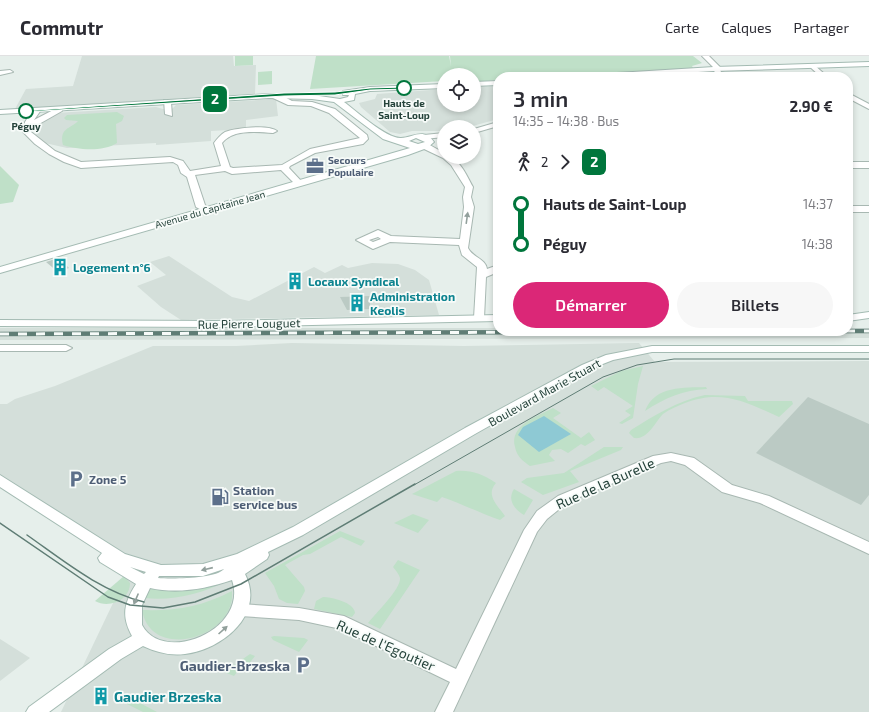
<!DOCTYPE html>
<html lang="fr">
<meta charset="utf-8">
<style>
body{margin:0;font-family:"Exo 2",sans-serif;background:#f7f7f7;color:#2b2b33;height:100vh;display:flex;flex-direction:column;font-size:15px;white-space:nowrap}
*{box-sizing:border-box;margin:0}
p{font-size:13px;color:#7c7c81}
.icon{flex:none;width:22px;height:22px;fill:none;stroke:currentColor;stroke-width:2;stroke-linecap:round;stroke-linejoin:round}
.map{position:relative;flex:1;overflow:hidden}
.side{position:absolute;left:493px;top:16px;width:360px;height:264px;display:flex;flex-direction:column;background:#fff;border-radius:16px;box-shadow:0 2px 6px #0003}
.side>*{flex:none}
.badge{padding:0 8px;border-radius:6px;font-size:14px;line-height:26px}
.controls{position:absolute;left:437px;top:12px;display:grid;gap:8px}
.controls a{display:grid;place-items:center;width:44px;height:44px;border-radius:50%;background:#fff;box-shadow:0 2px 6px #0003;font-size:20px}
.map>.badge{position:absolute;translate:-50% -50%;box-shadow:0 0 0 2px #fff}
.legs{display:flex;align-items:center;gap:6px;height:44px;padding:0 20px;font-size:13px}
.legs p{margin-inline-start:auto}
.summary{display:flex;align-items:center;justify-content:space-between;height:68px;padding:0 20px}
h1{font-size:22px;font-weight:600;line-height:30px}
.cta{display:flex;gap:8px;margin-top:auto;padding:8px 20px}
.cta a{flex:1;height:46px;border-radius:24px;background:#db2777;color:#fff;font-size:16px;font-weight:600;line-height:46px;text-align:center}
.cta a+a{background:#f7f7f7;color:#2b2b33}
ul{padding:0 20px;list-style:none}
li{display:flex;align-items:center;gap:14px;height:40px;font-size:15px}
li i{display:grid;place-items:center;width:6px;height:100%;margin:0 5px;background:currentColor}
li i::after{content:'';width:10px;height:10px;margin:-5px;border:3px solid;border-radius:50%;background:#fff}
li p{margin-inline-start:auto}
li:first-child i{background:linear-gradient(#0000 50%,currentColor 0)}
li:last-child i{background:linear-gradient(currentColor 50%,#0000 0)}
header{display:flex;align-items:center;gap:24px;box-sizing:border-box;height:56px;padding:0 20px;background:#fff;border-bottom:1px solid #e1e1e2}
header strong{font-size:19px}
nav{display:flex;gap:22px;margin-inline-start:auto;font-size:14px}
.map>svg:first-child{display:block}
.built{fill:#d4dfda}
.green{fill:#bfe0c8}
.water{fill:#8ec9d4}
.building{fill:#bbcac4}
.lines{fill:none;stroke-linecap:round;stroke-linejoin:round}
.street-casing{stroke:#a8b8b2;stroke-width:2}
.secondary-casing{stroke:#a4bbb3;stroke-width:2}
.street{fill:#fff;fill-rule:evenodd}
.secondary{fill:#fff;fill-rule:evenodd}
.tram-far1{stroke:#5f7d75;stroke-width:1}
.tram{stroke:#5f7d75;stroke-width:1.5}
.rail-casing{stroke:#5f7d75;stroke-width:4.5}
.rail{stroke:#f7fbf9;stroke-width:3;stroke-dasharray:9;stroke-linecap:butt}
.oneway{fill:#92a09c}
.line-1{fill:#00763c;stroke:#fff}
.stop-1-dot{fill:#fff;stroke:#00763c;stroke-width:2}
.labels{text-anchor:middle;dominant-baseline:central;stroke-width:3.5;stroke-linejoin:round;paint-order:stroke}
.far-stop-label{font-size:10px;font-weight:bold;fill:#24423a;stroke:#f7fbf9}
.far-service-label{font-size:10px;font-weight:bold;fill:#4e5e75;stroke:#f7fbf9;text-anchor:start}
.far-street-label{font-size:10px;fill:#24423a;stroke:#f7fbf9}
.culture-label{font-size:12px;font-weight:bold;fill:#0d838f;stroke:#f7fbf9;text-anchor:start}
.street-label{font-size:12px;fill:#24423a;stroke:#f7fbf9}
.service-label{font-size:12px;font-weight:bold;fill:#4e5e75;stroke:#f7fbf9;text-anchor:start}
.near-street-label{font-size:14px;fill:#24423a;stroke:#f7fbf9}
.near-service-label{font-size:14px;font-weight:bold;fill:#4e5e75;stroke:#f7fbf9;text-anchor:end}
.near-culture-label{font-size:14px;font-weight:bold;fill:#0d838f;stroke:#f7fbf9;text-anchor:start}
</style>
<header>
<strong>Commutr</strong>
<nav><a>Carte</a><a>Calques</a><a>Partager</a></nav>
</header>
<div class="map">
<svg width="869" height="656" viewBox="0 0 869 656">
<rect width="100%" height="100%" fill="#e6efeb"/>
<!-- built -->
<g class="built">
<polygon points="82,0 233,0 234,10 256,9 255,38 15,53 26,33 73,30"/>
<polygon points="498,30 498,63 469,71 444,71 444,75 412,75 400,78 390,76 361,51 359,47 375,43 377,38 444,33 444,49 474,49 474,31"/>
<polygon points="276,43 278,60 246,64 246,73 211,75 211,85 156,89 156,87 67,92 45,87 36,79 33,72 55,57 156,51 163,53 172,53 176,49"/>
<polygon points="169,200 232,241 249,245 314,211 325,217 342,209 348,212 372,207 398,208 415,214 429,224 439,259 181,264 161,251 137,230 166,219 150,206"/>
<polygon points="0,272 498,272 498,275 848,275 848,272 869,272 869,282 0,284"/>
<polygon points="292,287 464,290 639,287 655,306 869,305 869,656 61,656 135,501 115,495 0,420 0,348 7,348 15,343 55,330 153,290 236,290"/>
<polygon points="0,583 30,602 0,625"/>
</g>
<!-- green -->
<g class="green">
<polygon points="235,0 253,0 253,9 235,10"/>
<polygon points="316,0 449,0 451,10 450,0 693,0 702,7 692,10 693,12 558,21 548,21 545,18 531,16 532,19 498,21 498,24 474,26 474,19 444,19 444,25 310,33"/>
<polygon points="272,15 272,28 258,29 258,16"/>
<path d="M 117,56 L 124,60 L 122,65 L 116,68 L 117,87 C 103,96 78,94 63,89 C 59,72 70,73 78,65 L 66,64 L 64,62 L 67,59 Z"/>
<polygon points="0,110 19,129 13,146 0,148"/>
<polygon points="643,310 638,328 633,362 622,368 619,367 631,359 625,355 633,350 604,331 598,335 591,330 621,315"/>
<path d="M 706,331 L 707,333 C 683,334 665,342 645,355 C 655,329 684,332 706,331 Z"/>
<path d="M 705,339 L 745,340 L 748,345 L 792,345 L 793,348 L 779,361 C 746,346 722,333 685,347 C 678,350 670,353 663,358 C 655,366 648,384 634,382 L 629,377 L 631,374 C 655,359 677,345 705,339 Z"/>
<path d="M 553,352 L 561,357 L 553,362 L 581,382 L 589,376 L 595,384 L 585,390 L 581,388 L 568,397 L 561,393 L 552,394 L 549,399 L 555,405 L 530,410 C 523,405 517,401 515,391 C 509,369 538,360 553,352 Z"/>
<polygon points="604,391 623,391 621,394 570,415 579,426 543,439 521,426 527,422 564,417"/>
<path d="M 456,415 C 472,414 482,418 496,427 C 485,439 498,450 505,460 L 500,464 C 480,457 462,448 442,441 L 437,446 L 412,438 Z"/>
<path d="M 514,433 L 533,444 L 524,459 C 514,453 507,444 514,433 Z"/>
<polygon points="413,458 429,464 418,477 394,467"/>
<polygon points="340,475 365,485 361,490 341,481 310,498 303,499 285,509 304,531 305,535 298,548 287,547 279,543 274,530 265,517"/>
<path d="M 398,504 L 420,514 L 380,573 L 368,567 C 375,558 401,533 400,522 C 399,518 396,515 393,511 Z"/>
<path d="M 124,520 L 130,527 C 130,544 109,553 95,545 Z"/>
<path d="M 226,525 C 202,538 172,545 145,542 L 152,531 Z"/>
<path d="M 232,535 C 237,581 151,607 142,554 C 176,555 201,551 232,535 Z"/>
<path d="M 323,541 C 331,541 354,546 355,557 L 352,561 L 314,553 L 316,545 Z"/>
<polygon points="274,580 304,582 308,584 299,596 273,584 271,581"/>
<polygon points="250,598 255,600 248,609 241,611 234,620 224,616"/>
<polygon points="123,639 132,643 143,640 138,646 157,656 143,656 119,644"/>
</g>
<!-- water -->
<polygon class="water" points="544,360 571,378 539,396 518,379 523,371"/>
<!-- building -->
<g class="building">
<polygon points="58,202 63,206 69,212 58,216 46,206"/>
<polygon points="370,240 370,253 347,254 340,241"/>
<polygon points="808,341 869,368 869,439 861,449 756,397"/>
</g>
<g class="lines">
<!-- street casing -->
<g class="street-casing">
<g id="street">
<polygon points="702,0 709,0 720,11 720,14 721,16 738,21 717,18 712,13 713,11"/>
<polygon points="812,8 814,9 828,21 821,21 809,10"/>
<polygon points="0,15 10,14 13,16 0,19"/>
<polygon points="848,37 869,48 869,53 848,42"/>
<path d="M 273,38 L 279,38 L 292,45 L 312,46 L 335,53 L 367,79 L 368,83 L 363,88 L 315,97 L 290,110 L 289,112 L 303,127 L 299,130 L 296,129 L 281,114 L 232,118 L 225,115 L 195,119 L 205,149 L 212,154 L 207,157 L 196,151 L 187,121 L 181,117 L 178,109 L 173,106 L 81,112 L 64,106 L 49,98 L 35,88 L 23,76 L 25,66 L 34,52 L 41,54 L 34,64 L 59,51 L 62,51 L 62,55 L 32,72 L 31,76 L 55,95 L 81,106 L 170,101 L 183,105 L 190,115 L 221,110 L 214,87 C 217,83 220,79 225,76 C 235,72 268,68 277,75 L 273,77 C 257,76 233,73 222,87 L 230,111 L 233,112 L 282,109 L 310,93 L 360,82 L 329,57 L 311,50 L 288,49 L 273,42 Z"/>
<polygon points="164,44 171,46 172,60 165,58"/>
<polygon points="498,66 498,70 474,77 474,73"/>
<polygon points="444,77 444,81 424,83 420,81 424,79"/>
<path d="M 422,88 L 428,88 L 444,97 L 444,101 C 460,101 466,119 473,131 L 471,141 L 474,151 L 468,192 C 472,201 486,203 487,213 L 498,209 L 498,216 L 486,221 L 484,262 L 483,264 L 475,264 L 474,262 L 477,211 L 462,199 L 459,189 L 390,186 L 373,193 L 356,184 L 378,174 L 391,180 L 460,183 L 464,151 L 463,141 L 465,131 L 451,109 L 443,102 L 422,92 ZM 378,181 L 381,183 L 373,186 L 369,184 Z"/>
<rect x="848" y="106" width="21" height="6"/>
<rect x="848" y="150" width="21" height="6"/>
<polygon points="0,289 66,289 72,292 66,295 0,295"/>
<polygon points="671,397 694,402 732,429 769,440 869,486 869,498 760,447 722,436 685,409 671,405 661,407 568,446 547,463 537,476 453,656 435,656 450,626 341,573 299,564 240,560 234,558 232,554 234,550 240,548 299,552 344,560 456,613 524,474 537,455 558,440 653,400"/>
</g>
</g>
<!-- secondary casing -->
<g class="secondary-casing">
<g id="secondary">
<polygon points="869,6 869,10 714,15 618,21 581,21 584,19 714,11"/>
<polygon points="498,25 498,29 474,30 474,26"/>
<path d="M 444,28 L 444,32 L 370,35 L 355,38 L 354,44 L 344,46 C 356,55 387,83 401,82 C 413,82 423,71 434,86 L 427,92 L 408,99 L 0,217 L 0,211 L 410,92 L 383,83 L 334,46 L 312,43 L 269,42 L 0,58 L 0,54 L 269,38 L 312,39 L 340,43 L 348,41 L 349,39 L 343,39 L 343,35 L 370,31 ZM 416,82 L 425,86 L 418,88 L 409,85 Z"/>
<polygon points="869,256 869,262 848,265 848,259"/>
<polygon points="498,259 498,265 216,271 0,270 0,264 216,265"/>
<path d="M 652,290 L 869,290 L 869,296 L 652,296 L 613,304 L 590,313 L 475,378 L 303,479 L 268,496 L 269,499 L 267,503 L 245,518 C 266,559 221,594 185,598 C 169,600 156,596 143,590 L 121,603 L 49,656 L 26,656 L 29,651 L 109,593 L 132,580 C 121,560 124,547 136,528 L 100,506 L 98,502 L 102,497 L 0,431 L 0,419 L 125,498 L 161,509 L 203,508 L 237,498 L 293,471 L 465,372 L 582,309 L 606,299 ZM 130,511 L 146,516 L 144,518 ZM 224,513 C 216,523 171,523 158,522 L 159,520 L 203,520 ZM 232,524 C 249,574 163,609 142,569 L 142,549 L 150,532 C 177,538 206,533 232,524 Z"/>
</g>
</g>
<!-- street -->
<use href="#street" class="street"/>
<!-- secondary -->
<use href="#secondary" class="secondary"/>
<!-- tram-far1 -->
<polyline class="tram-far1" points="414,429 603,321 637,309 674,303 869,303"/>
<!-- tram -->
<g class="tram">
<polyline points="0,467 108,541 130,549 163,552 195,546 241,528 415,428"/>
<path d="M 27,479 C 64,505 100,535 144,546"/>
</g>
<!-- rail casing -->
<g class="rail-casing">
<polyline id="rail" points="0,278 869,275"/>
</g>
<!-- rail -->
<use href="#rail" class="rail"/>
</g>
<!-- one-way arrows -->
<defs><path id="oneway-solid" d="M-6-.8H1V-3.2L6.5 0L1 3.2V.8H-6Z"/></defs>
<g class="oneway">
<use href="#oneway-solid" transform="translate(467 162) rotate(-82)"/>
<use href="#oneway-solid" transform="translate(207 513) rotate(167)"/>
<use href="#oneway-solid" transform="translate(136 543) rotate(113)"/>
<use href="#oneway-solid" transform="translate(223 574) rotate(-42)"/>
</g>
<!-- line-1 -->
<polygon class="line-1" points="404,31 406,33 370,34 335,39 284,40 26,56 23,55 284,37 335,36 370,32"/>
<!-- icons -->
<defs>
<g id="office-bare" transform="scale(1.38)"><path d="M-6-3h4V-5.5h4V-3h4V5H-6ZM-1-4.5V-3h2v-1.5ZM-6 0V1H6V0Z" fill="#5c6f8a" stroke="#f7fbf9" stroke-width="2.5" paint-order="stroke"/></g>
<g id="building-bare" transform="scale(1.38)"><path d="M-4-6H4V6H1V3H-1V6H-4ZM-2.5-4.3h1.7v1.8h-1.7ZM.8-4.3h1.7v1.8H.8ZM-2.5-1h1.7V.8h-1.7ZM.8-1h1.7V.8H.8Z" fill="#0f9aa8" stroke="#f7fbf9" stroke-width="2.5" paint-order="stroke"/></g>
<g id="parking-bare" transform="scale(1.38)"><path d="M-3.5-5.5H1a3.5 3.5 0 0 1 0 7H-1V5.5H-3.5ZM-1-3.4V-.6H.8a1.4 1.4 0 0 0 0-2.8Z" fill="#5c6f8a" stroke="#f7fbf9" stroke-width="2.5" paint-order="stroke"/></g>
<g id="fuel-bare" transform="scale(1.38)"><path d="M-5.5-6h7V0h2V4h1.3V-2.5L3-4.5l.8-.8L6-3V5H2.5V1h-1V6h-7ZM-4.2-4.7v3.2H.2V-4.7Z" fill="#5c6f8a" stroke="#f7fbf9" stroke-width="2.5" paint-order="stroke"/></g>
</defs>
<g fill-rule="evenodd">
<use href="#office-bare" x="315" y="110"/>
<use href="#building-bare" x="60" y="211"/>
<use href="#building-bare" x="295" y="225"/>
<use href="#building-bare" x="357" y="247"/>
<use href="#parking-bare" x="76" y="423"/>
<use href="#fuel-bare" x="220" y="441"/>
<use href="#parking-bare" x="303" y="609"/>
<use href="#building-bare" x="101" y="640"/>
</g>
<!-- markers -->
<g class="stop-1-dot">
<circle cx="404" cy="32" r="7"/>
<circle cx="26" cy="55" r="7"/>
</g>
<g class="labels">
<!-- far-stop labels -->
<g class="far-stop-label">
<text x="404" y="47">Hauts de<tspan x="404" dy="12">Saint-Loup</tspan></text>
<text x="26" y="70">Péguy</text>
</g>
<!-- far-service labels -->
<g class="far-service-label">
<text x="328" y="104">Secours<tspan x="328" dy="12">Populaire</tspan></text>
</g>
<!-- far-street labels -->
<g class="far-street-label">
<text transform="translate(210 153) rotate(-16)">Avenue du Capitaine Jean</text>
</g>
<!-- culture labels -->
<g class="culture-label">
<text x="73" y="211">Logement n°6</text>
<text x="308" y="225">Locaux Syndical</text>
<text x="370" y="240">Administration<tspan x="370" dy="14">Keolis</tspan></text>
</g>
<!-- street labels -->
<g class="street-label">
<text transform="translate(249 267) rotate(-1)">Rue Pierre Louguet</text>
<text transform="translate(544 336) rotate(-29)">Boulevard Marie Stuart</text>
</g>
<!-- service labels -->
<g class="service-label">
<text x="89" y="423">Zone 5</text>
<text x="233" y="434">Station<tspan x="233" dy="14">service bus</tspan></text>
</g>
<!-- near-street labels -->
<g class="near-street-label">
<text transform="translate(605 427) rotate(-24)">Rue de la Burelle</text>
<text transform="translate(386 589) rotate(24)">Rue de l'Egoutier</text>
</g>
<!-- near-service labels -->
<g class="near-service-label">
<text x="290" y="609">Gaudier-Brzeska</text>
</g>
<!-- near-culture labels -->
<g class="near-culture-label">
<text x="114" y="640">Gaudier Brzeska</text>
</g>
</g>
</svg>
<div class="controls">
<a><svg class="icon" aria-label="locate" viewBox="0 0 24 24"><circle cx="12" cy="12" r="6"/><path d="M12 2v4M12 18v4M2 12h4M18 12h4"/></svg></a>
<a><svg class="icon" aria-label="layers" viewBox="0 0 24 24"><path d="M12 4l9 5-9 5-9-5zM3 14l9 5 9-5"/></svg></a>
</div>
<b class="badge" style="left:215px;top:43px;background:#00763c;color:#fff">2</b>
<section class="side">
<div class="summary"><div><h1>3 min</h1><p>14:35 – 14:38 · Bus</p></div><b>2.90 €</b></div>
<div class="legs"><svg class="icon" aria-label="walk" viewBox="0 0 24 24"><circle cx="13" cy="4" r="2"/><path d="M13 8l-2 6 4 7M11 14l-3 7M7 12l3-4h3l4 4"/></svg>2<svg class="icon" aria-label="forward" viewBox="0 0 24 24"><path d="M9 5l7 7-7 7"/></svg><b class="badge" style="background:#00763c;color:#fff">2</b></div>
<ul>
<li><i style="color:#00763c"></i><b>Hauts de Saint-Loup</b><p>14:37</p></li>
<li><i style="color:#00763c"></i><b>Péguy</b><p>14:38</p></li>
</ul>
<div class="cta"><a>Démarrer</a><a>Billets</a></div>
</section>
</div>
